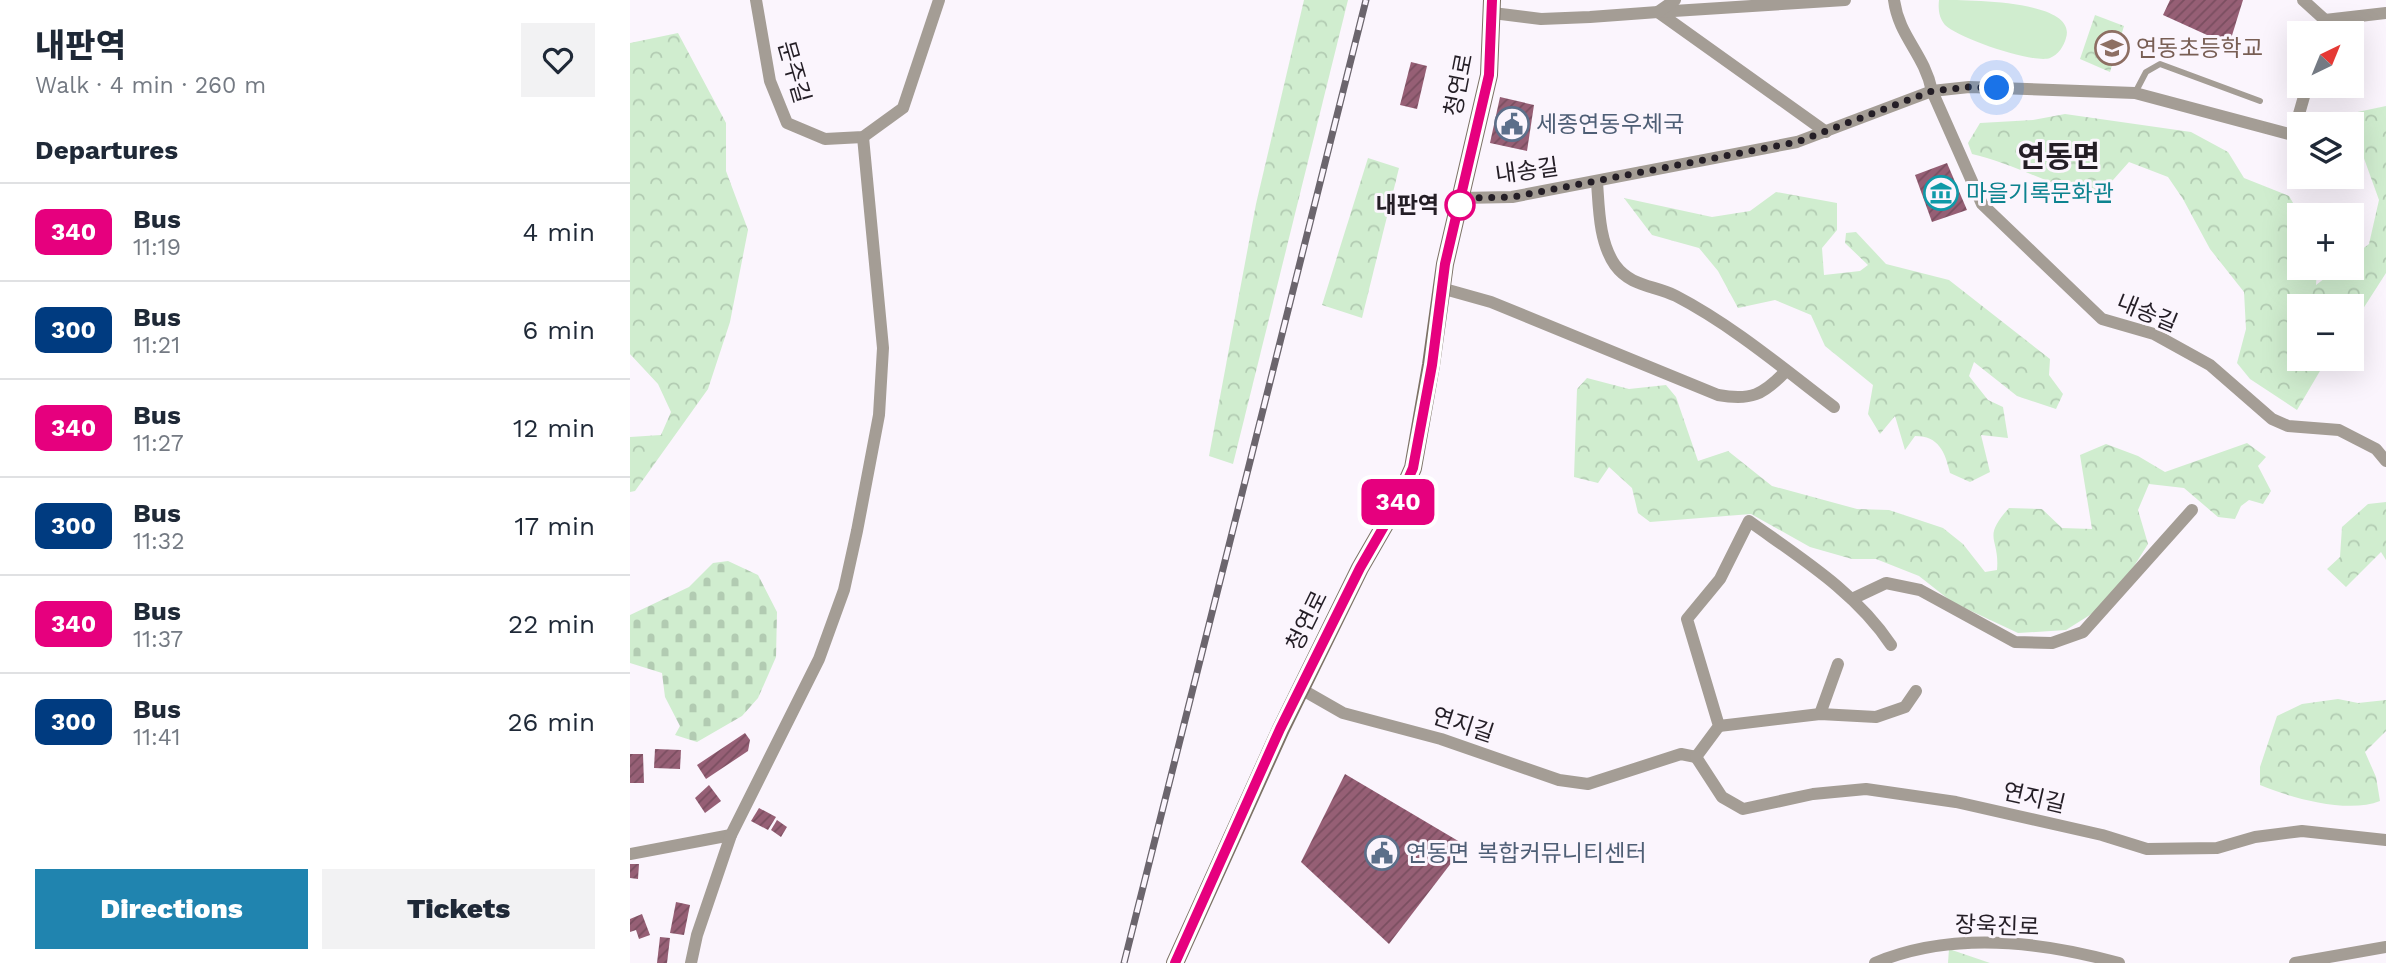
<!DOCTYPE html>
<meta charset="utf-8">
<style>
body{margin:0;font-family:"Work Sans","Noto Sans KR",sans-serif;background:#f2f2f3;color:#1f2937;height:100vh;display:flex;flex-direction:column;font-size:26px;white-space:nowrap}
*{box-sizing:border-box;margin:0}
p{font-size:23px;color:#747a83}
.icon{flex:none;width:38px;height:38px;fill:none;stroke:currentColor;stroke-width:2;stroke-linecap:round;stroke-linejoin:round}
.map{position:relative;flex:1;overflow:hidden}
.details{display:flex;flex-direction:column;background:#fff;width:630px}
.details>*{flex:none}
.badge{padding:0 14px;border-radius:10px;font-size:24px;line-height:46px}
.needle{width:46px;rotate:43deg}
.tools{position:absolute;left:1657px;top:21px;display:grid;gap:14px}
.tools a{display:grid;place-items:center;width:77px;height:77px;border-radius:0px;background:#fff;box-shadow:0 7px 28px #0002;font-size:35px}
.you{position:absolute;width:35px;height:35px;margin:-18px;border:5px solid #fff;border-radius:50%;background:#1a73e8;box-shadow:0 0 0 10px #1a73e833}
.map>.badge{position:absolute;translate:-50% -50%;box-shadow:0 0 0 4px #fff}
h2{padding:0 35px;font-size:26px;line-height:63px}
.round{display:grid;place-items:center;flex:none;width:74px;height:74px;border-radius:0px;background:#f2f2f3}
.headline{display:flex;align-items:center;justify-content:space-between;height:119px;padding:0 35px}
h1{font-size:33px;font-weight:800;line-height:52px}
.cta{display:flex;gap:14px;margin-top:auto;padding:14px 35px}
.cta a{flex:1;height:80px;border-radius:0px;background:#2084af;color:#fff;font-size:28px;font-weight:800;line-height:80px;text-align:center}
.cta a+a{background:#f2f2f3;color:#1f2937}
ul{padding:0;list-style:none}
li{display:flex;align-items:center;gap:21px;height:98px;padding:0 35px;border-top:2px solid #e0e1e3}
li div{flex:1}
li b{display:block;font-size:26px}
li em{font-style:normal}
li .badge{min-width:77px;font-weight:700;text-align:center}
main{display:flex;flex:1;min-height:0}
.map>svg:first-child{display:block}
.forest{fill:url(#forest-crowns)}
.cemetery{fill:url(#cemetery-stones)}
.pitch{fill:#d0edcf}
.building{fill:url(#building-hatch)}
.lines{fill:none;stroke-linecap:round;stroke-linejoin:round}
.lane{stroke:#a49d95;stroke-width:6}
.street{stroke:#a49d95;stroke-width:12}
.secondary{stroke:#7c7266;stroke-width:18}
.rail-casing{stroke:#6b656d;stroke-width:7}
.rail{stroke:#fbf5fd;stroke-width:4.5;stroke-dasharray:13;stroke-linecap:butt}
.line-casing{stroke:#fff;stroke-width:16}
.line{stroke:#e6007e;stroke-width:10}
.walk{stroke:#241e26;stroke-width:7;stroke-dasharray:0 12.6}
.stop-dot{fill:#fff;stroke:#e6007e;stroke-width:3.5}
.labels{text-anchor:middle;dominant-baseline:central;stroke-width:6;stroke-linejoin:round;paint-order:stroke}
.education-label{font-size:23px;fill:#785e54;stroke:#fbf5fd;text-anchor:start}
.street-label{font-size:23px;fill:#241e26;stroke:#fbf5fd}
.service-label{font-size:23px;fill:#4e5e75;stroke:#fbf5fd;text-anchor:start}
.culture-label{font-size:23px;fill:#0d838f;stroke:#fbf5fd;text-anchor:start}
.stop-label{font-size:23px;font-weight:bold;fill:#241e26;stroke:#fbf5fd;text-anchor:end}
.district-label{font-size:30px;font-weight:bold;fill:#241e26;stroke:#fbf5fd}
</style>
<main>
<section class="details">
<div class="headline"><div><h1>내판역</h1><p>Walk · 4 min · 260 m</p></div><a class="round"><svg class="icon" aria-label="heart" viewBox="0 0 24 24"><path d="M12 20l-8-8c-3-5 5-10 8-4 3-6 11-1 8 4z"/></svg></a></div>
<h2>Departures</h2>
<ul>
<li><span class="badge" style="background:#e6007e;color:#fff">340</span><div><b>Bus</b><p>11:19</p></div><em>4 min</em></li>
<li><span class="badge" style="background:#003b80;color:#fff">300</span><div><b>Bus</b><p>11:21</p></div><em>6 min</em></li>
<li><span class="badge" style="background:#e6007e;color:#fff">340</span><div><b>Bus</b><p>11:27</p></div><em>12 min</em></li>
<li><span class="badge" style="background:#003b80;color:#fff">300</span><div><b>Bus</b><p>11:32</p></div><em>17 min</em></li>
<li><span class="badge" style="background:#e6007e;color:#fff">340</span><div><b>Bus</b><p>11:37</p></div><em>22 min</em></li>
<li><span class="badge" style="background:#003b80;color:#fff">300</span><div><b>Bus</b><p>11:41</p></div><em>26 min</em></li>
</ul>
<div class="cta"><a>Directions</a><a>Tickets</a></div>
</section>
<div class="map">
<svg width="1756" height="963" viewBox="0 0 1756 963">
<defs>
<pattern id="forest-crowns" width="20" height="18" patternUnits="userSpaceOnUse" patternTransform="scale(1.75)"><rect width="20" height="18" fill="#d0edcf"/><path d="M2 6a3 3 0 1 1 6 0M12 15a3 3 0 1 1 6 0" fill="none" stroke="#b2cbb2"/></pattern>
<pattern id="cemetery-stones" width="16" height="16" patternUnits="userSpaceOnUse" patternTransform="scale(1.75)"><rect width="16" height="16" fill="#d0edcf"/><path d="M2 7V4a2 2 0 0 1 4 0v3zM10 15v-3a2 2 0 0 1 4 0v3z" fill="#b2cbb2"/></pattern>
<pattern id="building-hatch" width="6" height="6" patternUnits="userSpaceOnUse" patternTransform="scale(1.75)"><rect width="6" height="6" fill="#965f75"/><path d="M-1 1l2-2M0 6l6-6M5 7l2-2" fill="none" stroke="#7a4e60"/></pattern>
</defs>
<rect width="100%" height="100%" fill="#fbf5fd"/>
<!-- forest -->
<g class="forest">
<polygon points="674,0 718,0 603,464 579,456 626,204"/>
<polygon points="1465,15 1494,26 1480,72 1450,59"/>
<polygon points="48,33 96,123 96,171 118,230 100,322 78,389 5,491 0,492 0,437 31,435 41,412 28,384 0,354 0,43"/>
<path d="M 1756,106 L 1756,273 L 1722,326 L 1722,306 L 1670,306 L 1670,359 L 1697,359 L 1667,410 L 1620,379 L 1607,363 L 1616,329 L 1614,292 L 1580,249 L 1553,199 L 1538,177 L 1499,162 L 1467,198 C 1424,187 1385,164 1342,154 L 1338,143 L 1350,123 L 1403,120 L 1435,114 L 1561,132 L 1598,152 L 1614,178 L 1659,196 L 1670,215 L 1670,268 L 1687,268 L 1686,285 L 1708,268 L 1722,268 L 1722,257 L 1739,244 L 1749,200 L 1718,114 Z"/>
<polygon points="738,158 769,168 732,318 692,305"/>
<path d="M 1146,192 L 1207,203 L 1207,230 L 1192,248 L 1194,275 L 1230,271 L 1238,265 L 1215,243 L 1216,233 L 1226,232 L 1256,264 L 1319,280 L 1420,359 L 1419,375 L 1433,394 L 1426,409 L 1387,396 L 1344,362 L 1339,376 L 1358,400 L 1373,407 L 1378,438 L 1351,435 L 1360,472 L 1340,482 L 1320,473 C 1315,452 1309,436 1285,436 L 1275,450 L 1265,416 L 1250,434 L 1238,414 L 1243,385 L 1195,346 L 1181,315 L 1145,300 L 1108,308 L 1088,271 L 1069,248 L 1022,235 L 994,198 L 1082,217 L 1120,211 Z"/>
<path d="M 957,378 L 999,389 L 1036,385 L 1046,397 L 1068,461 L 1098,451 L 1142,486 L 1227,509 L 1259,510 L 1313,528 L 1333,544 L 1355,572 L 1367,570 C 1370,537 1351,539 1379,508 L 1412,509 L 1432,528 L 1462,529 L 1450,455 L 1476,444 L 1508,456 L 1535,472 L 1617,443 L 1636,457 L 1628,466 L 1641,491 L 1633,504 L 1619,500 L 1611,506 L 1605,519 L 1588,517 L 1554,488 L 1519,484 L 1508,510 L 1518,544 L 1482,601 L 1436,630 L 1388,633 L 1322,602 L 1289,576 L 1246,559 L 1222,559 L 1180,547 L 1121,514 L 1020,522 L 1008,513 L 1002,488 L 979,467 L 968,483 L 944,477 L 947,389 Z"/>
<polygon points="1756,502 1756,560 1751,552 1716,587 1697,569 1710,557 1712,527 1738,504"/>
<path d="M 1708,699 L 1728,703 L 1756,700 L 1756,731 L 1735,752 L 1746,777 L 1750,801 C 1718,814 1661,798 1630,785 L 1630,767 L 1647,716 L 1672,704 Z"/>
<polygon points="1319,949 1360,963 1318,963"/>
</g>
<!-- cemetery -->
<polygon class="cemetery" points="98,561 128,575 147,612 146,657 128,698 112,716 67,742 45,735 50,726 35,697 32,673 0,663 0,615 59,587 83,563"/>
<!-- pitch -->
<path class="pitch" d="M 1309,0 C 1338,0 1448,0 1436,38 C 1434,46 1428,55 1420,58 C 1403,64 1328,38 1315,25 C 1309,18 1308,9 1309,0 Z"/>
<!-- building -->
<g class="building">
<polygon points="1540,0 1613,0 1599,45 1533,15"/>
<polygon points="781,62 797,66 787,109 770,105"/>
<polygon points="870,97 904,105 897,151 860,143"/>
<polygon points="1317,163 1337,210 1302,222 1285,175"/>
<polygon points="115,733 120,740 118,751 76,779 67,765"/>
<polygon points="25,749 51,750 50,769 24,768"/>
<polygon points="0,754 13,754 14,783 0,783"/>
<polygon points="715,774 835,845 759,944 671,862"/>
<polygon points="79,785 91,801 75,813 65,798"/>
<polygon points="129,808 146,817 138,830 121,821"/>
<polygon points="147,820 157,827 151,837 141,830"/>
<polygon points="0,864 9,864 8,879 0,878"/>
<polygon points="46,902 60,905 54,935 40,933"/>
<polygon points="12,914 20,935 9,939 6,930 0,932 0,919"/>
<polygon points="30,937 40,938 37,963 27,963"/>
</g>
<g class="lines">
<!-- lane -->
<polyline class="lane" points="1505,93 1516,72 1530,64 1630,101"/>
<!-- street -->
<g class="street">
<polyline points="126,0 140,81 157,123 195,139 233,137 273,108 309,0"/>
<path d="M 1264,0 C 1269,37 1294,53 1302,91 L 1339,87 L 1505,93 L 1663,135 L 1677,86"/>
<polyline points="1673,0 1695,20 1691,33"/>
<polyline points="1028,12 1196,132"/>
<polyline points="1028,12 1215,0"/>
<polyline points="863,13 911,19 960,17 1028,12 1045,0"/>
<polyline points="1695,20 1756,13"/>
<path d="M 967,182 C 969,209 969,242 985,265 C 1001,287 1024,285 1046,296 C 1102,325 1154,369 1204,407"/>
<polyline points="831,198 882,197 1167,142 1302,91 1352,204 1472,319 1524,334 1580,365 1642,419 1658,426 1709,430 1746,449 1756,461"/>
<path d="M 811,288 L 861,302 L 1088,395 C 1121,401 1133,395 1156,371"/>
<polyline points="1222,599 1256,583 1290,590 1385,642 1422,643 1453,632 1562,510"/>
<path d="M 671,689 L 713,713 L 811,739 L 929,780 L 958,784 L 1051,754 L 1066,757 L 1089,726 L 1057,619 L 1090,579 L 1119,521 C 1169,557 1226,592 1261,645"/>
<polyline points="1190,714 1208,664"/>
<polyline points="1089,726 1190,714 1246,717 1275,707 1286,691"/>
<polyline points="1066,757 1092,797 1113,809 1183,794 1236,789 1326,802 1472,835 1517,849 1587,848 1625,837 1672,831 1756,840"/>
<polyline points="0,854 101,835"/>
<polyline points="61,963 67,935 101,835 189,659 214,590 227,531 249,415 253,348 233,137"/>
<path d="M 1245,963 C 1321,931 1410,941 1489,963"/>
<polyline points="1665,963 1756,947"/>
</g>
<!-- secondary -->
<polyline class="secondary" points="545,963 651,729 730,568 768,502 783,468 801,365 815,264 859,75 862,0"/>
<!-- rail casing -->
<g class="rail-casing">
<polyline id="rail" points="494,963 736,0"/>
</g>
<!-- rail -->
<use href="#rail" class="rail"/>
</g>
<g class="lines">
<!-- line casing -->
<g class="line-casing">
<polyline id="line" points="545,963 650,729 730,568 768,502 783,468 802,365 815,264 859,75 862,0"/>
</g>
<!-- line -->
<use href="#line" class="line"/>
<!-- walk -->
<polyline class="walk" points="830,205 831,198 883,197 1167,142 1302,91 1339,87 1367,88"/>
</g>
<!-- icons -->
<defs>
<g id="school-ring" transform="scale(1.75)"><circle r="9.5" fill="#fbf5fd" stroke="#8d6e63" stroke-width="1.5"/><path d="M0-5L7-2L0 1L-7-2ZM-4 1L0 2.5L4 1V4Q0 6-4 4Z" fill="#8d6e63"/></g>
<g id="civic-ring" transform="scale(1.75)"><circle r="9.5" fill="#fbf5fd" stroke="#5c6f8a" stroke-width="1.5"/><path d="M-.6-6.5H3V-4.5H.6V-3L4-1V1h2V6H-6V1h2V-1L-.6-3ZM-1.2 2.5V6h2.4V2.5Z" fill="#5c6f8a"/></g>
<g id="museum-ring" transform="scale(1.75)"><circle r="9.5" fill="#fbf5fd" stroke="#0f9aa8" stroke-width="1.5"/><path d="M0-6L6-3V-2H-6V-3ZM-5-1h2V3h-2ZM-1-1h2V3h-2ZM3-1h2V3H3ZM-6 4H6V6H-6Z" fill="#0f9aa8"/></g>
</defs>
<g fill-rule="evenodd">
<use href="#school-ring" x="1482" y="48"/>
<use href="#civic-ring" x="882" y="124"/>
<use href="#museum-ring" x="1311" y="193"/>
<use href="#civic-ring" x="752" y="853"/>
</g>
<!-- markers -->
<circle class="stop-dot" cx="830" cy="205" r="14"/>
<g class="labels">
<!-- education labels -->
<g class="education-label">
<text x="1506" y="48">연동초등학교</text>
</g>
<!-- street labels -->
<g class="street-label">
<text transform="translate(164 72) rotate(74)">문주길</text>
<text transform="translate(829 85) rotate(-79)">청연로</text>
<text transform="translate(897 171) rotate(-8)">내송길</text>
<text transform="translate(1517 313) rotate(22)">내송길</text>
<text transform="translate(677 621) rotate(-64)">청연로</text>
<text transform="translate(833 725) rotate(18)">연지길</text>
<text transform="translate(1404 798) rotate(13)">연지길</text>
<text transform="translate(1367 926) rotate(2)">장욱진로</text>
</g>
<!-- service labels -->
<g class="service-label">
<text x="906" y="124">세종연동우체국</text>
<text x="776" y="853">연동면 복합커뮤니티센터</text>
</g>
<!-- culture labels -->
<g class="culture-label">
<text x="1336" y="193">마을기록문화관</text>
</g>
<!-- stop labels -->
<g class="stop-label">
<text x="809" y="205">내판역</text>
</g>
<!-- district labels -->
<g class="district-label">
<text x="1429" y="156">연동면</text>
</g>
</g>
</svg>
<div class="tools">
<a><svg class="needle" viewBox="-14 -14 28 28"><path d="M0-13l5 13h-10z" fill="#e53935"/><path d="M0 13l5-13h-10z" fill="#747a83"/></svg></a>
<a><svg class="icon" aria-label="layers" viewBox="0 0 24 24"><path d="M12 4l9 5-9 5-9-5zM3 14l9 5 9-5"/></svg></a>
<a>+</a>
<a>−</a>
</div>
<div class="you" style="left:1367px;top:88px"></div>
<b class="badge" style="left:768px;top:502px;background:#e6007e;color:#fff">340</b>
</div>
</main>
